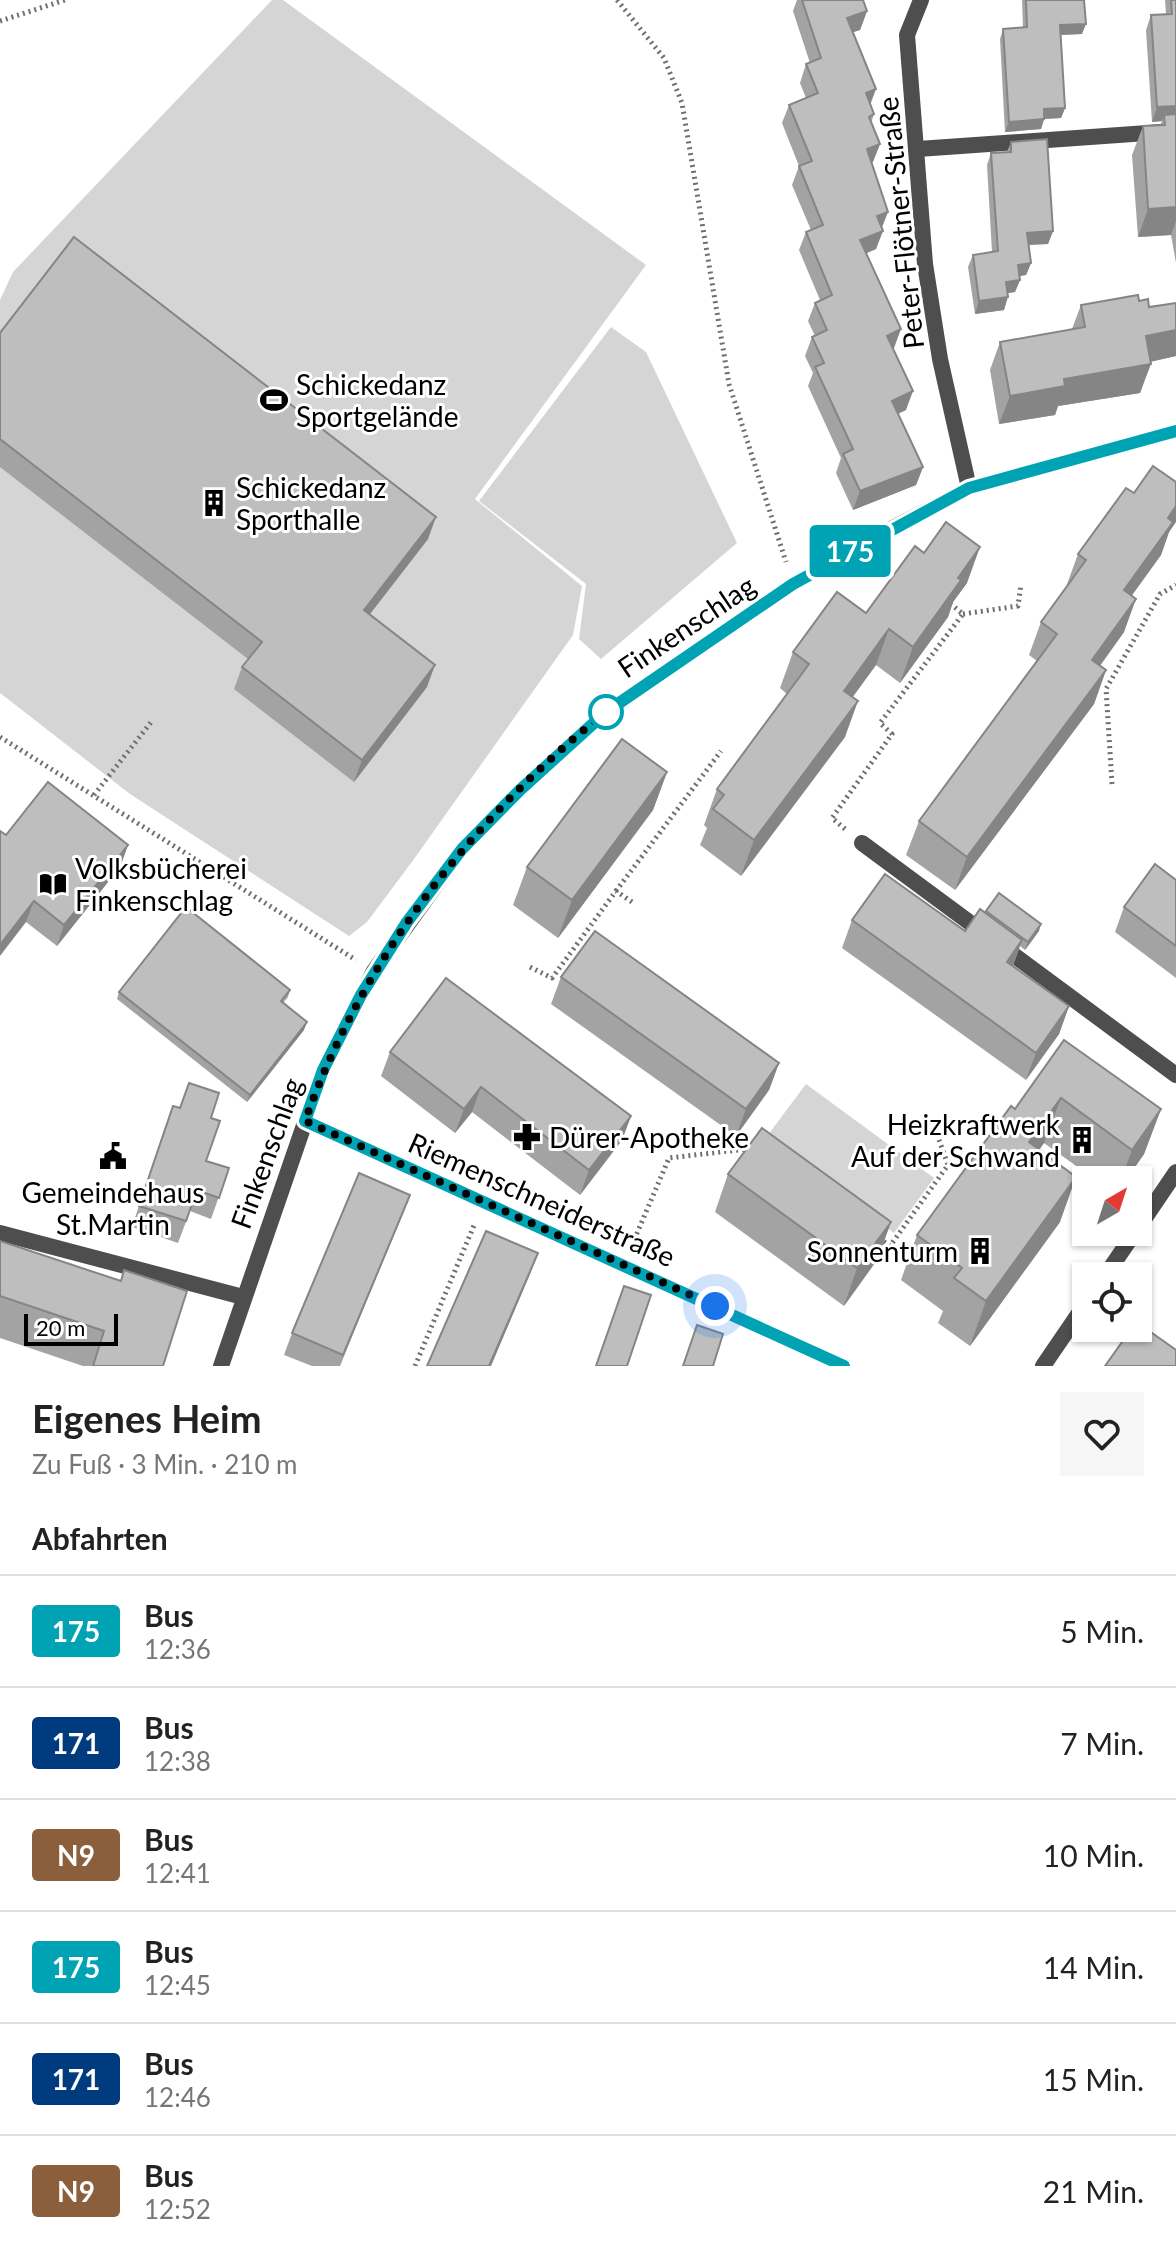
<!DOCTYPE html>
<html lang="de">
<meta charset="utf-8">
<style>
body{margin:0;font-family:Lato,sans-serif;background:#f6f6f6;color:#222;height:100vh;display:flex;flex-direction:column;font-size:30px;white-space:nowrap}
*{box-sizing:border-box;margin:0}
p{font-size:26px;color:#767676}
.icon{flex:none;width:44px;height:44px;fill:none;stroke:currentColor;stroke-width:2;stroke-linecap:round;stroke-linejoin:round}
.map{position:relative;height:1366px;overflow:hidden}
.side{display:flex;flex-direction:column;background:#fff;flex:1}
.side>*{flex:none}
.badge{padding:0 16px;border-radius:6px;font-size:28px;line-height:52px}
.needle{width:52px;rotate:39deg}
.controls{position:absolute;left:1072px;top:1166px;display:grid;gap:16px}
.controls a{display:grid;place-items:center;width:80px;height:80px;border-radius:0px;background:#fff;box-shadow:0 2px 6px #0004;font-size:40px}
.scale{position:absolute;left:24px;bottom:20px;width:94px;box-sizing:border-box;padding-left:8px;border:4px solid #000;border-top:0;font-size:22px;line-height:28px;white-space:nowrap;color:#000;-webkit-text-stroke:6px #fff;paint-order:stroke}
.you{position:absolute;width:40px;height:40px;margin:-20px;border:6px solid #fff;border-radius:50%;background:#1a73e8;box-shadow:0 0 0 12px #1a73e833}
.map>.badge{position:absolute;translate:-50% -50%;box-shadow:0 0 0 4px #fff}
h2{padding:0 32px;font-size:30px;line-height:72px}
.round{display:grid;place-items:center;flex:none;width:84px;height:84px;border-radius:0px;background:#f6f6f6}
.summary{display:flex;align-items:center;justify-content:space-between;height:136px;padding:0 32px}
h1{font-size:38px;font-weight:700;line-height:60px}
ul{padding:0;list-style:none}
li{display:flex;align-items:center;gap:24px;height:112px;padding:0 32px;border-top:2px solid #e0e0e0}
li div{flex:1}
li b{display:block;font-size:30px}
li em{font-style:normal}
li .badge{min-width:88px;font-weight:700;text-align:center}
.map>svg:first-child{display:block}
.green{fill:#d5d5d5}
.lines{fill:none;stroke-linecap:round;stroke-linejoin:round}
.path{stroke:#707070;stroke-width:5;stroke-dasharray:2 4;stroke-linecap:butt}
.lane{stroke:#4e4e4e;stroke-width:16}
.street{stroke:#4e4e4e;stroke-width:16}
.wall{fill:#a3a3a3}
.shaded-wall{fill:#858585}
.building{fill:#bebebe;stroke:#858585;stroke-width:2}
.line-casing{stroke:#fff;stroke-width:18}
.line{stroke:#00a3b4;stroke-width:12}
.walk{stroke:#000;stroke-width:8;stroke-dasharray:0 14.4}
.stop-dot{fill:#fff;stroke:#00a3b4;stroke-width:4}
.labels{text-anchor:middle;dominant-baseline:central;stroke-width:6;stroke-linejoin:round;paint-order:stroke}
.street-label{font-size:28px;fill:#000;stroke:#fff}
.poi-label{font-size:28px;fill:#000;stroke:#fff;text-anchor:start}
</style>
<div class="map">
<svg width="1176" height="1366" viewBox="0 0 1176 1366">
<rect width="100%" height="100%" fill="#fff"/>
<!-- green -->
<g class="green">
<polygon points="272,0 283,0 646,265 475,499 582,586 573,635 414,859 367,922 349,936 130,794 0,693 0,300 13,272"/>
<polygon points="611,327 646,352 737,543 601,659 579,639 586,584 479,501"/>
<polygon points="806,1084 934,1178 894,1233 765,1139"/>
</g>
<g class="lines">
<!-- path -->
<g class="path">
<polyline points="617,0 664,58 682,103 729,384 786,562"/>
<polyline points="0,21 65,0"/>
<polyline points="963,614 1018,606 1021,584"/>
<polyline points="0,737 356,960"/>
<polyline points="1112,784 1106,689 1160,594 1176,585"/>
<polyline points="94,795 152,721"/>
<polyline points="845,829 832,818 892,734 880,723 963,614 947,601"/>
<polyline points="616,891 721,751"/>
<polyline points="530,967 552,978 616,891 632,902"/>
<polyline points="879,1238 890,1246 948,1165 934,1126"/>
<polyline points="632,1245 669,1158 755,1148"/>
<polyline points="415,1366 475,1223"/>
</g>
<!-- lane -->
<polyline class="lane" points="918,149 1176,131"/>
<!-- street -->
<g class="street">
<polyline points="921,0 907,35 925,264 940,359 969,488"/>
<polyline points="862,843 1176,1075"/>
<polyline points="305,1121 844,1366"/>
<polyline points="1138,1228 1176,1172"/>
<polyline points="0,1233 243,1297"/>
<polyline points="1105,1276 1135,1232"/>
<polyline points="221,1366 323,1070 374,971 462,849 520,790 606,712 793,584 874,538 969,488 1176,431"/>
<polyline points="1043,1366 1086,1303"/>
</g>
</g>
<!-- wall -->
<g class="wall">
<polygon points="797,0 863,0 867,11 860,30 853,32 870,105 874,114 871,123 880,144 872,163 882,228 876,249 866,253 894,348 893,349 906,410 898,414 923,467 916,485 853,510 836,473 841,458 808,386 813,373 805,356 812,337 815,336 808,321 815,303 820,300 799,250 806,232 811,230 792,185 799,166 782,123 789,105 806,98 800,83 806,64 810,63 793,11"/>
<polygon points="1022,0 1084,0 1082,34 1060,35 1065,108 1061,118 1044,119 1041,129 1005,132 1000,39 1003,29 1023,27"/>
<polygon points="1165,0 1176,0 1176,263 1171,235 1138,237 1132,155 1143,126 1160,125 1162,121 1152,122 1146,30 1151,15 1166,14"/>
<polygon points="1011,142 1053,231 1048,244 1029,245 1031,263 1026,275 1019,276 1020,280 1015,292 1008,293 1004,310 975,314 968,267 973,255 992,252 987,165 991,153 1007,152"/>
<polygon points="1139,301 1149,307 1176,303 1176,356 1150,362 1140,393 1058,406 1055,415 999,424 990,370 1000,342 1072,329 1081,305"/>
<polygon points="0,333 428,539 370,614 427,687 354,782 234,689 242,667 248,659 0,467"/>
<polygon points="1176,482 1175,523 1169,532 1161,555 1132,595 1124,632 1100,666 1106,670 1094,704 955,890 906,855 919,821 1037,661 1029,655 1041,622 1066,587 1078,554 1134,493"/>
<polygon points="967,583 953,602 948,617 900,683 876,665 852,697 845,737 741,876 700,845 707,828 704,825 717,789 787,694 780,688 793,652 866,613"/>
<polygon points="667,772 653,810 558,938 513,905 527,867"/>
<polygon points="6,835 128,845 120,867 57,946 26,922"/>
<polygon points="1176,880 1176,978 1115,932 1124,907"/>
<polygon points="986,911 1039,931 1025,950 1020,946 1013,966 1069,1006 1059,1034 1026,1080 842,948 852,920 965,931"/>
<polygon points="561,977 779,1063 769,1090 736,1136 551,1004"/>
<polygon points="290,990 288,997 283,1003 304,1030 247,1102 117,999 119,992"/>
<polygon points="1064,1040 1161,1109 1144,1154 1126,1180 1096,1180 1044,1143 1039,1150 1060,1222 970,1346 938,1323 943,1311 901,1280 917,1235 1015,1109"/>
<polygon points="390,1052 631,1116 622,1140 580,1195 472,1112 455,1133 381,1076"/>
<polygon points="211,1118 206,1161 229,1168 211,1219 190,1211 178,1243 132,1227 165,1127"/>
<polygon points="728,1174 891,1222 877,1260 844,1306 715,1212"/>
<polygon points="410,1195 340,1366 312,1366 284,1355 292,1333"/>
<polygon points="0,1241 163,1366 83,1366 0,1338"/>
</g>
<!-- shaded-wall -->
<g class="shaded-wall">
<polygon points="867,11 860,30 841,36 847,18"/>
<polygon points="1086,24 1082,34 1056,35 1060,25"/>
<polygon points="876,89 869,108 866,93"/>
<polygon points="1176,106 1176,120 1164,115 1162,121 1152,122 1157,107"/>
<polygon points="1065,108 1061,118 1040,119 1044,109"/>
<polygon points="1044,119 1041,129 1005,132 1009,122"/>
<polygon points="880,144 873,162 860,167 867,149"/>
<polygon points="1176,207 1176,221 1171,235 1138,237 1148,209"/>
<polygon points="888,212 881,230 877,216"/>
<polygon points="883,231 876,249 853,259 860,240"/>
<polygon points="1053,231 1048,244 1023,245 1027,233"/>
<polygon points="1031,263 1026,275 1013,277 1018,265"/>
<polygon points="1020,280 1015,292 1002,294 1006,282"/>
<polygon points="1008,297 1004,310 975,314 979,301"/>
<polygon points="901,329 894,348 880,354 887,336"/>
<polygon points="1176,330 1176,356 1135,365 1146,336"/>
<polygon points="1151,364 1140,393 1058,406 1055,415 999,424 1010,396 1064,379"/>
<polygon points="913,391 906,410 885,419 892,401"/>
<polygon points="923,467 916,485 853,510 860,491"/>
<polygon points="1176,506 1176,522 1169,532 1161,555 1112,623 1124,590"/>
<polygon points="436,517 428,539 356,632 364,610"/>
<polygon points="980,547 967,583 953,602 948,617 900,683 913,647 958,578"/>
<polygon points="1136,599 1124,632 1080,693 1092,660"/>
<polygon points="889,629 876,665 831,727 844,691"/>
<polygon points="435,665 427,687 354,782 362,760"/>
<polygon points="1106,670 1094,704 955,890 967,857"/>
<polygon points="858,701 845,737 741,876 754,840"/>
<polygon points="667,772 653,810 558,938 572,900"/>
<polygon points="128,845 120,867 57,946 64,925"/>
<polygon points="34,901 26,922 0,956 0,945"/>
<polygon points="1041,924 1039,931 1025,950 1028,942"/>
<polygon points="1022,940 1012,968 1007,962"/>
<polygon points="1069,1006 1059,1034 1026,1080 1036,1053"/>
<polygon points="307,1022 304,1030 247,1102 250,1095"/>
<polygon points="779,1063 769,1090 736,1136 746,1109"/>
<polygon points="481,1087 472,1112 455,1133 464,1109"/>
<polygon points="1061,1098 1044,1143 1012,1187 1029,1142"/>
<polygon points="1161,1109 1144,1154 1126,1180 1121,1180 1132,1150"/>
<polygon points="631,1116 622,1140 580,1195 589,1170"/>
<polygon points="1076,1177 1060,1222 970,1346 986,1301"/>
<polygon points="410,1195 402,1216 339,1366 343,1355"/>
<polygon points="891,1222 877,1260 844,1306 857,1268"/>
<polygon points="538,1253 530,1274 491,1366 489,1366"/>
</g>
<!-- building -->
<g class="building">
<polygon points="802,0 863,0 867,11 847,18 876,89 866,93 874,114 869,117 880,144 867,149 888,212 877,216 883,231 860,240 901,329 887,336 913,391 892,401 923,467 860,491 843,454 853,449 815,367 824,363 812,337 827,330 815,303 832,295 806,232 823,225 799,166 812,161 789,105 818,93 806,64 821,58"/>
<polygon points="1026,0 1084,0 1086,24 1060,25 1065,108 1044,109 1044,119 1009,122 1003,29 1027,27"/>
<polygon points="1171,0 1176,0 1176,106 1157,107 1151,15 1172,14"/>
<polygon points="1176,114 1176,207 1148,209 1143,126 1165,125 1164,115"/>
<polygon points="1047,139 1053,231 1027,233 1031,263 1018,265 1020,280 1006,282 1008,297 979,301 973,255 998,251 991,153 1011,152 1011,142"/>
<polygon points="74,237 436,517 364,610 435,665 362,760 242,667 262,642 0,439 0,333"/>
<polygon points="1138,295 1139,301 1148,299 1149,307 1176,303 1176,330 1146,336 1151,364 1064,379 1065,386 1010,396 1000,342 1085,327 1081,305"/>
<polygon points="1153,466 1176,482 1176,506 1168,518 1173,522 1124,590 1136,599 1092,660 1106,670 967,857 919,821 1057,634 1041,622 1086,560 1078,554 1126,488 1134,493"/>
<polygon points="946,522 980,547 958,578 961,580 913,647 889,629 844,691 858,701 754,840 713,809 724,795 717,789 809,664 793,652 837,592 866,613 915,546 924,553"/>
<polygon points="622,739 667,772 572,900 527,867"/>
<polygon points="48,782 128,845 64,925 34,901 0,945 0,831 6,835"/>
<polygon points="1155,864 1176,880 1176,946 1124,907"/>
<polygon points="885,874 965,931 980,909 1022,940 1007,962 1069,1006 1036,1053 852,920"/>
<polygon points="999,893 1041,924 1028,942 986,911"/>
<polygon points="186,907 290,990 281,1001 307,1022 250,1095 119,992"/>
<polygon points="595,931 779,1063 746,1109 561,977"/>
<polygon points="446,978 631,1116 589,1170 481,1087 464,1109 390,1052"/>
<polygon points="1064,1040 1161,1109 1132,1150 1061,1098 1029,1142 1076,1177 986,1301 954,1278 962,1268 917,1235 1011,1106 1015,1109"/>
<polygon points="189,1083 219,1093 211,1118 220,1121 206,1161 229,1168 219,1198 197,1190 186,1221 139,1206 173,1106 180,1108"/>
<polygon points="762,1128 891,1222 857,1268 728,1174"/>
<polygon points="359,1173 410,1195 343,1355 292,1333"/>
<polygon points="486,1231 538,1253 489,1366 427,1366"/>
<polygon points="0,1241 121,1281 124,1270 187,1291 163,1366 93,1366 104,1331 0,1296"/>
<polygon points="624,1286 651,1295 627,1366 596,1366"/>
<polygon points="1138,1323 1176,1350 1176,1366 1105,1366 1132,1328 1138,1328"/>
<polygon points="697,1325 723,1334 713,1366 683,1366"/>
</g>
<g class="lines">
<!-- line casing -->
<g class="line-casing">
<polyline id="line" points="844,1366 305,1121 323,1070 361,995 407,922 462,849 520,790 606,712 793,584 969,488 1176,431"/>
</g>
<!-- line -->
<use href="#line" class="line"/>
<!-- walk -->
<path class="walk" d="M 606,712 C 471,819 363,958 305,1121 L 715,1306"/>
</g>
<!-- icons -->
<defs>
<g id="stadium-bare" transform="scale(2.16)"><path d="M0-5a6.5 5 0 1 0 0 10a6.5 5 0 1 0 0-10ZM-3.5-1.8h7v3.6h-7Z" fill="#000" stroke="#fff" stroke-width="2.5" paint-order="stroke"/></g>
<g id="building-bare" transform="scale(2.16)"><path d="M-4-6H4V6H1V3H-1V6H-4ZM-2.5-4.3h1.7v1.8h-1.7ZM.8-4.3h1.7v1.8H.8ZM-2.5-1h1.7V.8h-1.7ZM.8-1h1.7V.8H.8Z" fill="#000" stroke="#fff" stroke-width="2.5" paint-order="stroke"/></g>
<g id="library-bare" transform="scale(2.16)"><path d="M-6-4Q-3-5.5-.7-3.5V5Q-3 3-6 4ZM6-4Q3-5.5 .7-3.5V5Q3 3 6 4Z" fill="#000" stroke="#fff" stroke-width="2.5" paint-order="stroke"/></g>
<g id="pharmacy-bare" transform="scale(2.16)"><path d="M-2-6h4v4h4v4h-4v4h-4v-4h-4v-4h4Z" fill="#000" stroke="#fff" stroke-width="2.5" paint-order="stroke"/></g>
<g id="civic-bare" transform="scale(2.16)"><path d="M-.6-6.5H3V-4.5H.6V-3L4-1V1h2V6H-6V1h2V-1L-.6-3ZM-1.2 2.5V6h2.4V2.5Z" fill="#000" stroke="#fff" stroke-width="2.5" paint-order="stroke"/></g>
</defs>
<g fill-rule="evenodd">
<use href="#stadium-bare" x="274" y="400"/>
<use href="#building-bare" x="214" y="503"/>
<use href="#library-bare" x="53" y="884"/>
<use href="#pharmacy-bare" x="527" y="1137"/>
<use href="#building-bare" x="1082" y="1140"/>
<use href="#civic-bare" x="113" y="1156"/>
<use href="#building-bare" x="980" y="1251"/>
</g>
<!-- markers -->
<circle class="stop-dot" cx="606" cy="712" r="16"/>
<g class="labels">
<!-- street labels -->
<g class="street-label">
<text transform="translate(900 223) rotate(-96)">Peter-Flötner-Straße</text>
<text transform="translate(686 626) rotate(-34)">Finkenschlag</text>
<text transform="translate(266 1153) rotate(-70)">Finkenschlag</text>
<text transform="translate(542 1199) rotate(24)">Riemenschneiderstraße</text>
</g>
<!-- poi labels -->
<g class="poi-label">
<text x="296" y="384">Schickedanz<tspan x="296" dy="32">Sportgelände</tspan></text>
<text x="236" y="487">Schickedanz<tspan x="236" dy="32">Sporthalle</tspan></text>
<text x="75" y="868">Volksbücherei<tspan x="75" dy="32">Finkenschlag</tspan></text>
<text x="1060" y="1124" text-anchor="end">Heizkraftwerk<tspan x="1060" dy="32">Auf der Schwand</tspan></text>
<text x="549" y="1137">Dürer-Apotheke</text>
<text x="113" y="1192" text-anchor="middle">Gemeindehaus<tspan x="113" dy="32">St.Martin</tspan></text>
<text x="958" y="1251" text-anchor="end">Sonnenturm</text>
</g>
</g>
</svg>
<div class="controls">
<a><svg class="needle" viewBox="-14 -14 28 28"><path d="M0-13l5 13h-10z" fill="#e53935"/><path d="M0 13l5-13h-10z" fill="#767676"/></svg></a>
<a><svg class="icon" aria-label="locate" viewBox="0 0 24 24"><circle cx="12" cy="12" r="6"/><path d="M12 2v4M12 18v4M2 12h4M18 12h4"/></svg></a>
</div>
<div class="scale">20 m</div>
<div class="you" style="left:715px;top:1306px"></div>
<b class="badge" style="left:850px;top:551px;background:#00a3b4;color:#fff">175</b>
</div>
<section class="side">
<div class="summary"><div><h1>Eigenes Heim</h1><p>Zu Fuß · 3 Min. · 210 m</p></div><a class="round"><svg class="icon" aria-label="heart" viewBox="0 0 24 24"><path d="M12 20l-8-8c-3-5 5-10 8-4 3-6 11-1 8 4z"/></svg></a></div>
<h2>Abfahrten</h2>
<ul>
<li><span class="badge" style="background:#00a3b4;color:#fff">175</span><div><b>Bus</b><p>12:36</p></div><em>5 Min.</em></li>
<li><span class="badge" style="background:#003b80;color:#fff">171</span><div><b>Bus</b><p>12:38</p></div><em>7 Min.</em></li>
<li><span class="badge" style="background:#8b5e3c;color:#fff">N9</span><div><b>Bus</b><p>12:41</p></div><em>10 Min.</em></li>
<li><span class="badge" style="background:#00a3b4;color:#fff">175</span><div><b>Bus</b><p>12:45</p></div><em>14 Min.</em></li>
<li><span class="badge" style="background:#003b80;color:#fff">171</span><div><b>Bus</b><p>12:46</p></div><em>15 Min.</em></li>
<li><span class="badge" style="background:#8b5e3c;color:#fff">N9</span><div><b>Bus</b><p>12:52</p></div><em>21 Min.</em></li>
</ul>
</section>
